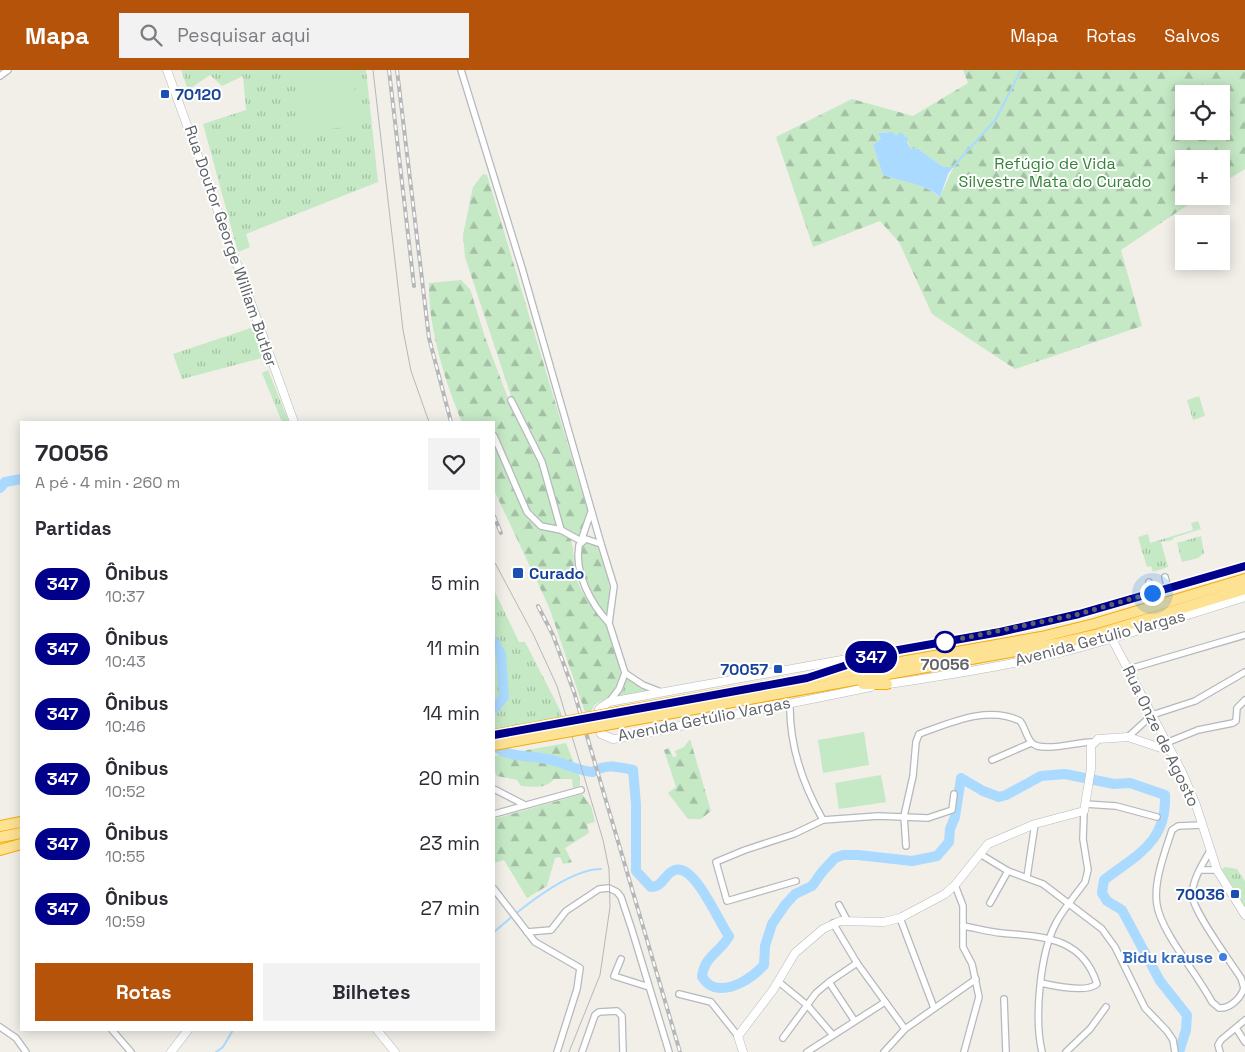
<!DOCTYPE html>
<html lang="pt">
<meta charset="utf-8">
<style>
body{margin:0;font-family:"Space Grotesk",sans-serif;background:#f2f2f3;color:#2b2b33;height:100vh;display:flex;flex-direction:column;font-size:19px;white-space:nowrap}
*{box-sizing:border-box;margin:0}
p{font-size:16px;color:#7c7c81}
.icon{flex:none;width:28px;height:28px;fill:none;stroke:currentColor;stroke-width:2;stroke-linecap:round;stroke-linejoin:round}
.map{position:relative;flex:1;overflow:hidden}
.side{position:absolute;left:20px;top:351px;width:475px;height:610px;display:flex;flex-direction:column;background:#fff;border-radius:0px;box-shadow:0 2px 12px #0003}
.side>*{flex:none}
.badge{padding:0 10px;border-radius:16px;font-size:18px;line-height:32px}
.buttons{position:absolute;left:1175px;top:15px;display:grid;gap:10px}
.buttons a{display:grid;place-items:center;width:55px;height:55px;border-radius:0px;background:#fff;box-shadow:0 2px 12px #0003;font-size:25px}
.you{position:absolute;width:25px;height:25px;margin:-12px;border:4px solid #fff;border-radius:50%;background:#1a73e8;box-shadow:0 0 0 8px #1a73e833}
.map>.badge{position:absolute;translate:-50% -50%;box-shadow:0 0 0 2px #fff}
h2{padding:0 15px;font-size:19px;line-height:45px}
.round{display:grid;place-items:center;flex:none;width:52px;height:52px;border-radius:0px;background:#f2f2f3}
.overview{display:flex;align-items:center;justify-content:space-between;height:85px;padding:0 15px}
h1{font-size:24px;font-weight:700;line-height:38px}
.primary-button{display:flex;gap:10px;margin-top:auto;padding:10px 15px}
.primary-button a{flex:1;height:58px;border-radius:0px;background:#b45309;color:#fff;font-size:20px;font-weight:700;line-height:58px;text-align:center}
.primary-button a+a{background:#f2f2f3;color:#2b2b33}
ul{padding:0;list-style:none}
li{display:flex;align-items:center;gap:15px;height:65px;padding:0 15px}
li div{flex:1}
li b{display:block;font-size:19px}
li em{font-style:normal}
li .badge{min-width:55px;font-weight:700;text-align:center}
header{display:flex;align-items:center;gap:30px;box-sizing:border-box;height:70px;padding:0 25px;background:#b45309;color:#fff}
header strong{font-size:24px}
nav{display:flex;gap:28px;margin-inline-start:auto;font-size:18px}
.search{width:350px;height:45px;background:#f2f2f3;display:flex;align-items:center;gap:12px;box-sizing:border-box;padding:0 18px;border-radius:0px;color:#7c7c81;font-size:19px}
.map>svg:first-child{display:block}
.grass{fill:url(#grass-tufts)}
.forest{fill:url(#forest-firs);fill-rule:evenodd}
.garden{fill:#c5e8c5}
.water{fill:#aadaff}
.lines{fill:none;stroke-linecap:round;stroke-linejoin:round}
.stream{stroke:#aadaff;stroke-width:2}
.river{stroke:#aadaff;stroke-width:10}
.street-casing{stroke:#b5b8bc;stroke-width:8}
.secondary-casing{stroke:#b6babf;stroke-width:9}
.highway-casing{stroke:#f9ab00;stroke-width:12}
.street{stroke:#fff;stroke-width:5.5}
.secondary{stroke:#fff;stroke-width:8}
.highway{stroke:#fde293;stroke-width:10}
.tram{stroke:#b6b7b8;stroke-width:1}
.rail-casing{stroke:#b6b7b8;stroke-width:4}
.rail{stroke:#fff;stroke-width:2;stroke-dasharray:5.5;stroke-linecap:butt}
.highway-bridge-casing{stroke:#f9ab00;stroke-width:12;stroke-linecap:butt}
.highway-bridge{stroke:#fde293;stroke-width:10}
.line-casing{stroke:#fff;stroke-width:11}
.line{stroke:#00008b;stroke-width:8}
.walk{stroke:#5f6368;stroke-width:5;stroke-dasharray:0 9}
.transit-dot{fill:#1a4fb4;stroke:#fff;stroke-width:2}
.stop-dot{fill:#fff;stroke:#00008b;stroke-width:2.5}
.shop-dot{fill:#3f7fe0;stroke:#fff;stroke-width:2}
.labels{text-anchor:middle;dominant-baseline:central;stroke-width:4;stroke-linejoin:round;paint-order:stroke}
.transit-label{font-size:16px;font-weight:bold;fill:#164399;stroke:#fff;text-anchor:start}
.park-label{font-size:16px;fill:#348238;stroke:#fff}
.street-label{font-size:16px;fill:#5f6368;stroke:#fff}
.stop-label{font-size:16px;font-weight:bold;fill:#5f6368;stroke:#fff}
.shop-label{font-size:16px;font-weight:bold;fill:#366cbe;stroke:#fff;text-anchor:end}
</style>
<header>
<strong>Mapa</strong>
<div class="search"><svg class="icon" aria-label="search" viewBox="0 0 24 24"><circle cx="10" cy="10" r="6"/><path d="M15 15l6 6"/></svg>Pesquisar aqui</div>
<nav><a>Mapa</a><a>Rotas</a><a>Salvos</a></nav>
</header>
<div class="map">
<svg width="1245" height="982" viewBox="0 0 1245 982">
<defs>
<pattern id="grass-tufts" width="24" height="20" patternUnits="userSpaceOnUse" patternTransform="scale(1.25)"><rect width="24" height="20" fill="#c5e8c5"/><path d="M3 7l-1-3M5 7V3M7 7l1-3M15 17l-1-3M17 17v-4M19 17l1-3" fill="none" stroke="#a3c0a4"/></pattern>
<pattern id="forest-firs" width="22" height="20" patternUnits="userSpaceOnUse" patternTransform="scale(1.25)"><rect width="22" height="20" fill="#c5e8c5"/><path d="M5 1l3.5 6h-7zM16 11l3.5 6h-7z" fill="#a3c0a4"/></pattern>
</defs>
<rect width="100%" height="100%" fill="#f1efe8"/>
<!-- grass -->
<g class="grass">
<polygon points="181,0 366,0 378,112 246,164 250,177 238,182 203,54 246,40 243,6 222,16 210,5 188,20"/>
<polygon points="254,257 265,287 182,309 173,284"/>
<polygon points="268,300 289,352 282,352 262,303"/>
<polygon points="1199,326 1205,346 1193,350 1187,330"/>
<polygon points="1198,451 1201,459 1173,468 1173,470 1161,472 1168,497 1153,502 1151,496 1147,497 1138,467 1148,464 1150,473 1193,460 1191,453"/>
<polygon points="1201,466 1204,483 1198,488 1182,492 1177,473"/>
<polygon points="494,520 519,572 525,572 560,640 563,651 494,663"/>
<polygon points="626,607 656,622 613,629 624,615"/>
<polygon points="1225,797 1237,799 1245,811 1245,837 1222,799"/>
</g>
<!-- forest -->
<g class="forest">
<path d="M 963,0 L 1245,0 L 1245,99 L 1221,114 L 1221,89 L 1184,89 L 1184,126 L 1201,126 L 1121,180 L 1142,256 L 1015,299 L 932,244 L 899,172 L 880,151 L 813,177 L 776,67 L 852,29 L 913,46 L 968,13 ZM 1184,24 L 1221,24 L 1221,61 L 1184,61 ZM 892,62 L 896,67 L 905,67 L 911,79 L 917,78 L 943,97 L 953,98 L 940,127 C 925,114 902,111 883,105 L 873,75 L 881,69 L 878,63 Z"/>
<polygon points="483,104 487,105 588,442 580,466 563,459 543,390 511,326 465,187 463,165 473,117"/>
<path d="M 461,210 L 470,219 L 485,267 L 509,331 L 540,394 L 560,464 L 570,467 C 576,483 572,499 579,515 C 587,533 596,539 605,553 C 614,567 617,589 621,605 L 611,626 L 594,635 L 591,643 L 586,645 L 549,537 L 494,420 L 494,352 L 462,352 C 445,312 428,257 429,213 Z"/>
<path d="M 588,472 L 597,476 C 604,496 618,527 605,546 C 591,527 576,499 582,475 Z"/>
<polygon points="690,669 711,741 701,749 688,749 668,723 676,717 664,680 669,678 673,687 677,686 675,681 684,677"/>
<path d="M 566,673 L 580,708 L 580,716 L 573,718 L 572,709 L 554,709 C 546,719 533,717 521,716 L 517,710 L 497,706 L 494,700 L 494,686 Z"/>
<polygon points="582,724 591,736 595,752 587,754 589,763 565,778 572,792 563,794 560,787 555,788 547,816 527,828 504,790 494,793 494,749"/>
</g>
<!-- garden -->
<g class="garden">
<polygon points="297,0 353,0 358,56 302,61"/>
<polygon points="864,662 869,695 823,703 818,670"/>
<polygon points="881,705 886,732 839,739 835,713"/>
</g>
<!-- water -->
<path class="water" d="M 892,62 L 896,66 L 901,62 L 905,67 L 908,67 L 907,73 L 911,79 L 917,78 L 943,97 L 953,97 L 948,104 L 940,127 C 928,115 900,111 883,105 L 873,75 L 881,69 L 878,63 Z"/>
<g class="lines">
<!-- stream -->
<g class="stream">
<polyline points="953,97 996,49 1021,0"/>
<path d="M 494,862 C 519,840 568,799 601,799"/>
<polyline points="216,982 223,977 233,960"/>
</g>
<!-- river -->
<g class="river">
<polyline points="0,418 5,412 21,409"/>
<polyline points="494,572 501,584 504,627 494,639"/>
<path d="M 494,676 C 513,690 533,684 555,691 C 568,695 579,701 593,702 C 606,693 619,697 633,700 L 636,734 L 636,801 L 651,817 C 663,817 665,803 675,800 C 695,794 718,851 729,866 C 721,882 704,886 702,907 C 705,911 710,916 714,917 C 732,922 753,907 764,895 L 765,876 L 772,854 L 785,835 L 795,824 L 812,816 L 822,802 L 835,788 L 843,785 L 858,785 L 912,791 L 937,786 L 949,772 L 950,759 L 955,747 L 961,708 L 983,721 L 999,727 L 1006,725 L 1041,706 L 1065,704 L 1114,714 L 1130,713 L 1165,725 C 1167,773 1136,785 1104,810 L 1102,823 L 1107,831 L 1122,840 L 1160,911 L 1187,945 L 1186,960 L 1179,982"/>
</g>
<!-- street casing -->
<g class="street-casing">
<g id="street">
<polyline points="461,0 522,198 601,474"/>
<polyline points="0,6 8,0"/>
<polyline points="511,330 542,392 561,460 581,471 591,442"/>
<polyline points="494,366 527,442 541,456 561,460"/>
<polyline points="1165,507 1168,519"/>
<polyline points="1149,512 1152,523"/>
<path d="M 609,553 C 591,534 574,503 579,475 L 586,469 L 601,474 L 614,516 L 609,553 L 625,603 L 619,619 L 609,632"/>
<polyline points="1129,599 1245,565"/>
<polyline points="625,603 643,615 661,622"/>
<path d="M 790,633 C 789,675 802,713 823,750"/>
<polyline points="1128,667 1152,645 1195,631 1245,602"/>
<polyline points="1166,673 1198,660 1233,653 1236,651 1237,638 1245,630"/>
<polyline points="992,690 1031,673"/>
<polyline points="494,719 523,734"/>
<polyline points="1085,734 1116,736 1157,747"/>
<polyline points="494,744 581,720"/>
<path d="M 1202,755 L 1178,756 L 1172,760 C 1165,782 1153,812 1157,835 C 1161,862 1198,905 1212,932 L 1219,938 C 1230,939 1241,928 1244,918 L 1241,908 C 1230,891 1192,840 1192,824 C 1193,809 1203,793 1210,781"/>
<path d="M 906,776 L 904,746 L 913,706 L 916,672 L 919,664 C 950,653 988,635 1020,651 C 1025,657 1026,666 1031,672 C 1040,684 1080,671 1093,672"/>
<polyline points="980,784 1008,801 1043,814 1102,859 1115,877 1145,938 1167,961 1173,970 1175,982"/>
<polyline points="1200,800 1217,800"/>
<polyline points="1027,807 1035,754"/>
<polyline points="796,811 727,831 716,792 745,780 794,764 823,750 878,746 928,748 952,740 954,724"/>
<polyline points="955,815 963,836 963,877 972,894 979,927 964,982"/>
<polyline points="494,819 535,872 580,898 577,919 557,982"/>
<polyline points="990,833 1008,801"/>
<polyline points="839,835 847,850"/>
<polyline points="900,848 934,938"/>
<polyline points="833,853 857,893 905,959"/>
<path d="M 963,856 C 976,858 989,862 1001,863 C 1042,867 1082,866 1097,914 C 1086,923 1054,916 1041,913"/>
<polyline points="527,862 551,860 566,841 599,819 609,818 617,822 621,827 632,860 669,982"/>
<polyline points="621,889 614,906 649,917"/>
<polyline points="779,912 807,935 832,964"/>
<polyline points="829,912 854,950"/>
<polyline points="679,924 711,932 738,966"/>
<polyline points="1004,929 1006,982"/>
<polyline points="0,957 16,968 26,982"/>
<polyline points="1236,958 1245,972"/>
<polyline points="112,960 131,982"/>
<polyline points="783,968 816,923 829,912 857,893"/>
<polyline points="582,982 595,945 599,942 617,941 622,946 623,982"/>
<polyline points="807,982 885,932"/>
<polyline points="884,982 905,959 976,909"/>
<path d="M 1042,982 C 1034,948 1040,883 1056,853 C 1064,838 1075,826 1085,812 L 1088,800 L 1083,769 L 1084,741"/>
<polyline points="1066,982 1090,959 1106,937"/>
<polyline points="1220,982 1218,975 1221,970 1245,950"/>
</g>
</g>
<!-- secondary casing -->
<g class="secondary-casing">
<g id="secondary">
<polyline points="167,0 294,352"/>
<polyline points="1112,569 1182,702 1196,735 1217,800 1245,845"/>
<polyline points="883,582 1000,562 1079,544 1245,496"/>
<polyline points="864,586 609,632 599,639 601,664 613,669 621,668 871,617"/>
<path d="M 882,615 C 941,606 1001,597 1059,583 C 1122,567 1183,546 1245,527"/>
<polyline points="377,960 395,982"/>
<polyline points="171,982 188,960"/>
<polyline points="743,982 738,966 773,920 795,883 823,859 840,851 884,852 900,848 945,824 955,815 988,774 1035,754 1084,741 1091,699 1091,676 1098,669 1128,667 1170,681"/>
</g>
</g>
<!-- highway casing -->
<g class="highway-casing">
<g id="highway">
<polyline points="840,597 887,582"/>
<polyline points="863,614 887,614"/>
<polyline points="619,642 1041,567 1094,554 1245,509"/>
<polyline points="622,652 1055,574 1098,564 1245,519"/>
<polyline points="0,756 21,752"/>
<polyline points="0,767 21,763"/>
<polyline points="0,780 21,774"/>
</g>
</g>
<!-- street -->
<use href="#street" class="street"/>
<!-- secondary -->
<use href="#secondary" class="secondary"/>
<!-- highway -->
<use href="#highway" class="highway"/>
<!-- tram -->
<g class="tram">
<polyline points="373,0 403,260 411,301 429,352"/>
<polyline points="494,491 534,566 557,616 603,770 609,799 610,837 600,905 569,982"/>
</g>
<!-- rail casing -->
<g class="rail-casing">
<g id="rail">
<polyline points="389,0 414,216"/>
<polyline points="397,0 429,268 451,352"/>
<polyline points="494,446 501,463"/>
<polyline points="538,536 553,565 574,622 680,982"/>
</g>
</g>
<!-- rail -->
<use href="#rail" class="rail"/>
<!-- highway-bridge casing -->
<g class="highway-bridge-casing">
<g id="highway-bridge">
<polyline points="494,665 619,642"/>
<polyline points="494,675 622,652"/>
</g>
</g>
<!-- highway-bridge -->
<use href="#highway-bridge" class="highway-bridge"/>
</g>
<g class="lines">
<!-- line casing -->
<g class="line-casing">
<polyline id="line" points="494,665 807,608 887,582 1000,562 1079,544 1245,496"/>
</g>
<!-- line -->
<use href="#line" class="line"/>
<!-- walk -->
<polyline class="walk" points="945,572 1079,544 1152,523"/>
</g>
<!-- markers -->
<g class="transit-dot">
<rect x="160" y="19" width="10" height="10" rx="2.5"/>
<rect x="512" y="497" width="12" height="12" rx="2.5"/>
<rect x="773" y="594" width="10" height="10" rx="2.5"/>
<rect x="1230" y="819" width="10" height="10" rx="2.5"/>
</g>
<circle class="stop-dot" cx="945" cy="572" r="10"/>
<circle class="shop-dot" cx="1223" cy="887" r="5"/>
<g class="labels">
<!-- transit labels -->
<g class="transit-label">
<text x="175" y="24">70120</text>
<text x="529" y="503">Curado</text>
<text x="768" y="599" text-anchor="end">70057</text>
<text x="1225" y="824" text-anchor="end">70036</text>
</g>
<!-- park labels -->
<g class="park-label">
<text x="1055" y="93">Refúgio de Vida<tspan x="1055" dy="18">Silvestre Mata do Curado</tspan></text>
</g>
<!-- street labels -->
<g class="street-label">
<text transform="translate(231 176) rotate(71)">Rua Doutor George William Butler</text>
<text transform="translate(1100 568) rotate(-15)">Avenida Getúlio Vargas</text>
<text transform="translate(704 649) rotate(-11)">Avenida Getúlio Vargas</text>
<text transform="translate(1161 666) rotate(64)">Rua Onze de Agosto</text>
</g>
<!-- stop labels -->
<g class="stop-label">
<text x="945" y="594">70056</text>
</g>
<!-- shop labels -->
<g class="shop-label">
<text x="1213" y="887">Bidu krause</text>
</g>
</g>
</svg>
<div class="buttons">
<a><svg class="icon" aria-label="locate" viewBox="0 0 24 24"><circle cx="12" cy="12" r="6"/><path d="M12 2v4M12 18v4M2 12h4M18 12h4"/></svg></a>
<a>+</a>
<a>−</a>
</div>
<div class="you" style="left:1152px;top:523px"></div>
<b class="badge" style="left:871px;top:587px;background:#00008b;color:#fff">347</b>
<section class="side">
<div class="overview"><div><h1>70056</h1><p>A pé · 4 min · 260 m</p></div><a class="round"><svg class="icon" aria-label="heart" viewBox="0 0 24 24"><path d="M12 20l-8-8c-3-5 5-10 8-4 3-6 11-1 8 4z"/></svg></a></div>
<h2>Partidas</h2>
<ul>
<li><span class="badge" style="background:#00008b;color:#fff">347</span><div><b>Ônibus</b><p>10:37</p></div><em>5 min</em></li>
<li><span class="badge" style="background:#00008b;color:#fff">347</span><div><b>Ônibus</b><p>10:43</p></div><em>11 min</em></li>
<li><span class="badge" style="background:#00008b;color:#fff">347</span><div><b>Ônibus</b><p>10:46</p></div><em>14 min</em></li>
<li><span class="badge" style="background:#00008b;color:#fff">347</span><div><b>Ônibus</b><p>10:52</p></div><em>20 min</em></li>
<li><span class="badge" style="background:#00008b;color:#fff">347</span><div><b>Ônibus</b><p>10:55</p></div><em>23 min</em></li>
<li><span class="badge" style="background:#00008b;color:#fff">347</span><div><b>Ônibus</b><p>10:59</p></div><em>27 min</em></li>
</ul>
<div class="primary-button"><a>Rotas</a><a>Bilhetes</a></div>
</section>
</div>
